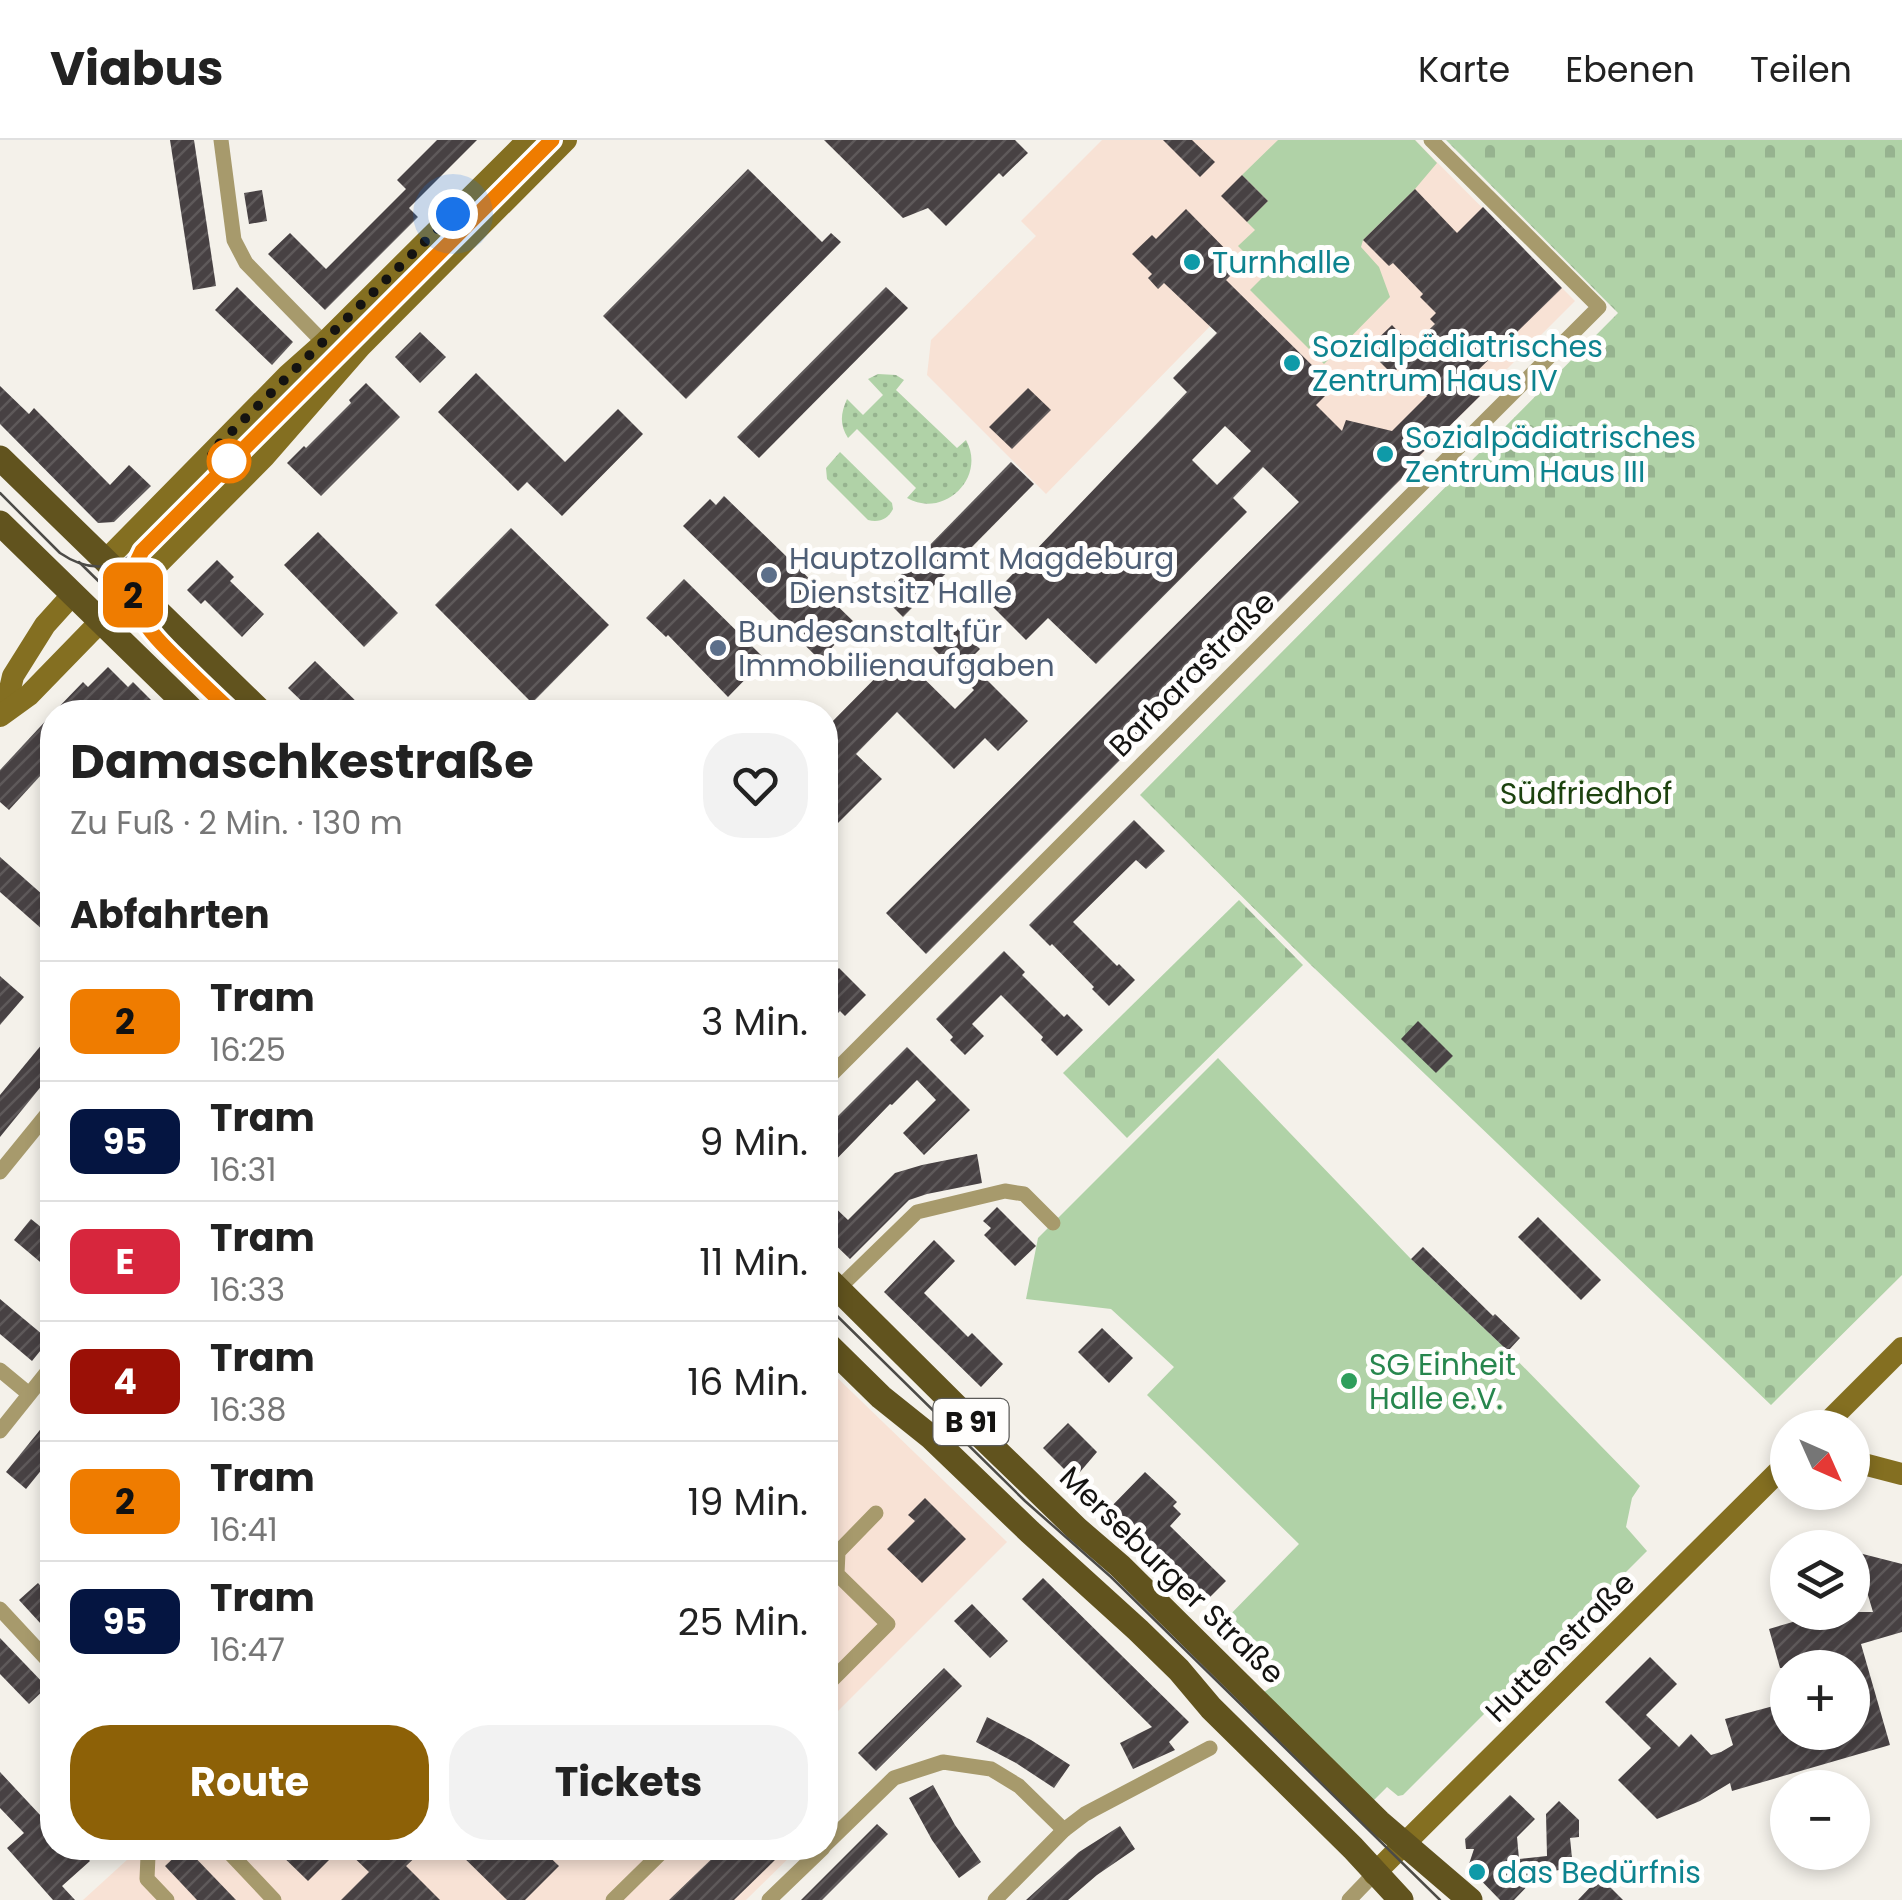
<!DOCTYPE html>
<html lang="de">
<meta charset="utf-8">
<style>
body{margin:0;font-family:Poppins,sans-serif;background:#f2f2f2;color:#222;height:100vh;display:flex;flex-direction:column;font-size:38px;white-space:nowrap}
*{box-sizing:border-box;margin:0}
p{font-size:32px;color:#767676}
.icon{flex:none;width:55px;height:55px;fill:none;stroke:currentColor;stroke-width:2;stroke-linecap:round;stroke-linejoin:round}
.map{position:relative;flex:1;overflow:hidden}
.side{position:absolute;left:40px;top:560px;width:798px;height:1160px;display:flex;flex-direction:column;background:#fff;border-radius:40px;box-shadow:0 5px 15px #0003}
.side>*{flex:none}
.badge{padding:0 20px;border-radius:15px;font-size:35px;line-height:65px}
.needle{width:65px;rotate:135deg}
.buttons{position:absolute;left:1770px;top:1270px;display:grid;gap:20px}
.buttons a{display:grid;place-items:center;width:100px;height:100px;border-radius:50%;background:#fff;box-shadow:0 5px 15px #0003;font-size:50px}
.you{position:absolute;width:50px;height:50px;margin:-25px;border:8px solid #fff;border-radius:50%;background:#1a73e8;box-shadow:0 0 0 15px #1a73e833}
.map>.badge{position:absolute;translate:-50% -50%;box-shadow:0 0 0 5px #fff}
h2{padding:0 30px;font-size:38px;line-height:90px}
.round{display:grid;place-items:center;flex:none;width:105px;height:105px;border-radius:40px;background:#f2f2f2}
.head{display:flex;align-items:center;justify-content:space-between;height:170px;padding:0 30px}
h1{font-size:48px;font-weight:700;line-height:75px}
.cta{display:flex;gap:20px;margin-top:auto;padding:20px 30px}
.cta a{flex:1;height:115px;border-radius:40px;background:#8d6107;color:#fff;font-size:40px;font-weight:700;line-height:115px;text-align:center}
.cta a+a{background:#f2f2f2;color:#222}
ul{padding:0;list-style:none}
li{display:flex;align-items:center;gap:30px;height:120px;padding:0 30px;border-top:2px solid #e0e0e0}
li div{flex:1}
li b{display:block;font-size:38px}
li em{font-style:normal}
li .badge{min-width:110px;font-weight:700;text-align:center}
header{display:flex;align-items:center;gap:60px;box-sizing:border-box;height:140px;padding:0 50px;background:#fff;border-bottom:2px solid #e0e0e0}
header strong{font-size:48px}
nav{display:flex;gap:55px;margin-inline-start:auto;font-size:35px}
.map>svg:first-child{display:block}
.medical{fill:#f8e2d5}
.grass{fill:url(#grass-dots)}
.cemetery{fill:url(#cemetery-stones)}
.park{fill:#b0d2a7}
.building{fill:url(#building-hatch);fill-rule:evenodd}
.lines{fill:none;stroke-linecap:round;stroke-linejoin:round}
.street{stroke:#a79a6c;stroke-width:15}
.secondary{stroke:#846f21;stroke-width:22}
.primary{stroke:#61531e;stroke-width:25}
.tram{stroke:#4c4b47;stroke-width:2.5}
.line-casing{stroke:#fff;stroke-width:22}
.line{stroke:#ef7c00;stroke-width:15}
.walk{stroke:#141311;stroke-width:10;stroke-dasharray:0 18}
.culture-dot{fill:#0f9aa8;stroke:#fffefd;stroke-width:4}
.stop-dot{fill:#fff;stroke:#ef7c00;stroke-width:5}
.service-dot{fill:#5c6f8a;stroke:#fffefd;stroke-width:4}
.leisure-dot{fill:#2e9e5b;stroke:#fffefd;stroke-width:4}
.labels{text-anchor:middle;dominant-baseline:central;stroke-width:10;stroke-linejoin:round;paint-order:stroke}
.shield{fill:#fffefd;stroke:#5a5a58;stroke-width:2.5}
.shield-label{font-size:28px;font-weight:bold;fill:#141311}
.culture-label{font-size:30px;fill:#0d838f;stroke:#fffefd;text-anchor:start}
.service-label{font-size:30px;fill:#4e5e75;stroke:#fffefd;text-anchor:start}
.street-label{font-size:30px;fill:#141311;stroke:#fffefd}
.park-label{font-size:30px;fill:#1c420e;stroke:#fffefd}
.leisure-label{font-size:30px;fill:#27864d;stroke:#fffefd;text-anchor:start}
</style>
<header>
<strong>Viabus</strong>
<nav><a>Karte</a><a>Ebenen</a><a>Teilen</a></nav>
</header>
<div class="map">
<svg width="1902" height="1760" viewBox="0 0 1902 1760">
<defs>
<pattern id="grass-dots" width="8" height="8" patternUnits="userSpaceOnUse" patternTransform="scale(2.5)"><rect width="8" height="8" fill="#b0d2a7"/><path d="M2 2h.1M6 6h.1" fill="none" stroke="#96b38f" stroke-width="1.8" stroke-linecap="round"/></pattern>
<pattern id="cemetery-stones" width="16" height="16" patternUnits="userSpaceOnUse" patternTransform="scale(2.5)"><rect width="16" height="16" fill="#b0d2a7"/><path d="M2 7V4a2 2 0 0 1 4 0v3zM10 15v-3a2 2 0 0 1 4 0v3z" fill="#96b38f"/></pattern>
<pattern id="building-hatch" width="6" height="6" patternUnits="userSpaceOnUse" patternTransform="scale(2.5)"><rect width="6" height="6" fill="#474143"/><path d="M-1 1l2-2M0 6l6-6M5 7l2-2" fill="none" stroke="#5e595a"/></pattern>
</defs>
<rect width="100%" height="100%" fill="#f4f1ea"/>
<!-- medical -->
<g class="medical">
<polygon points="1102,0 1415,0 1575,161 1428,308 1396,345 1223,173 1046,354 927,235 931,200 1036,96 1021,81"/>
<polygon points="825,1226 1007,1402 825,1584"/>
<polygon points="140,1708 796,1708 798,1709 746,1760 83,1760"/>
</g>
<!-- grass -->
<g class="grass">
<path d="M 878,234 L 896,235 L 904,240 L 896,250 L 957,308 L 966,300 C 987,338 943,379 907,358 L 916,348 L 857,289 L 848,298 C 839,284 841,273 847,259 L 863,275 L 883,255 L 868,239 Z"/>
<path d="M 840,312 L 892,363 L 893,369 C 888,379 879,383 868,380 L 827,339 L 826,328 Z"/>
</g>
<!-- cemetery -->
<g class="cemetery">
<polygon points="1446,0 1902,0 1902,1135 1771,1265 1312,826 1140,655 1618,173"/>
<polygon points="1239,760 1303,825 1127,998 1063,933"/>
</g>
<!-- park -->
<g class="park">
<polygon points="1278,0 1415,0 1437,23 1415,49 1363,100 1361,107 1379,127 1390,157 1324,224 1250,150 1266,134 1238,106 1255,90 1247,82 1268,61 1242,35"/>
<polygon points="1218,918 1411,1119 1508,1211 1640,1346 1632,1358 1626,1387 1647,1411 1403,1655 1398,1656 1387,1647 1373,1661 1260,1555 1281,1540 1222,1483 1299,1404 1147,1255 1174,1227 1111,1169 1026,1159 1038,1098"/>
</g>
<!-- building -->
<g class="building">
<polygon points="170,0 194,0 216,146 193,150"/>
<polygon points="437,0 477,0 409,68 418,77 325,170 268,114 290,93 326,129 406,49 397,40"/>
<polygon points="824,0 1015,0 1028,13 1003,37 999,33 946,86 928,68 903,78"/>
<polygon points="1163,0 1192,0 1215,22 1200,37"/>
<polygon points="748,29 822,102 831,93 841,102 686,259 603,176"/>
<polygon points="1242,35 1268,61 1247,82 1221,56"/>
<path d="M 1415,49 L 1457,93 L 1483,67 L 1562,148 L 1466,242 L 1480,256 L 1412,323 L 1415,325 L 926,814 L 886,773 L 1299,362 L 1263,327 L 1233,358 L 1247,372 L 1096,524 L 1048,478 L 1026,500 L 987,461 L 1187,252 L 1173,238 L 1217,193 L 1164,143 L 1158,149 L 1148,138 L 1152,134 L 1132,114 L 1152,95 L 1156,99 L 1186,69 L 1241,125 L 1226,140 L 1334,247 L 1316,265 L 1342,291 L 1346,280 L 1392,291 L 1427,256 L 1399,227 L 1392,234 L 1367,209 L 1392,185 L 1412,206 L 1435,184 L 1430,179 L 1436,173 L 1420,157 L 1423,154 L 1393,123 L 1389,126 L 1363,100 ZM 1225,286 L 1251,311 L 1217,345 L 1192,320 Z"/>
<polygon points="262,50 267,81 249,84 244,53"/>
<polygon points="237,147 293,202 272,225 215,170"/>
<polygon points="886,147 908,168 759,318 737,297"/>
<polygon points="420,192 446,217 420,243 395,217"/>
<polygon points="476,233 565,322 618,269 643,294 562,376 527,342 518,351 438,272"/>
<polygon points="366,243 400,277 321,356 287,323 304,306 306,308 351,263 349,260"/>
<polygon points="0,246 29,274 34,268 110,345 129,325 151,346 114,382 98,383 0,284"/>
<polygon points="1028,248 1051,270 1012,309 989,287"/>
<polygon points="1011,322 1034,344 903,477 881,455"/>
<polygon points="724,356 855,483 820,520 683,386 710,359 716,365"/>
<polygon points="511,388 609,485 532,563 435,465"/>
<polygon points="318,392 398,473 364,507 284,425"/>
<polygon points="217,420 234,437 230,441 264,474 242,497 205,460 201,464 187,450"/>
<polygon points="684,439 765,519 728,557 668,495 666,497 646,478"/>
<polygon points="956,485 980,509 968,521 1028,581 998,611 985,598 954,629 897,572 856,614 882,639 825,696 825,620 834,611 825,602 825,589 899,514 955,569 974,550 933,508"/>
<polygon points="315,521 367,572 313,572 288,548"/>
<polygon points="108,527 128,547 133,542 163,572 54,572 83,542 88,547"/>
<polygon points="52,574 52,623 9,670 0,662 0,630"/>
<polygon points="1134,680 1165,711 1146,729 1136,720 1073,782 1117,826 1119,824 1135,840 1109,866 1092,849 1094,847 1052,804 1050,806 1029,785"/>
<polygon points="0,717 52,763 52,798 0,752"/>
<polygon points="1004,811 1025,832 1022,835 1064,877 1067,874 1083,890 1057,916 1041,900 1043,897 1001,855 972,884 984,896 965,915 950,900 953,897 936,879"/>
<polygon points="839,828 866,855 845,876 840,871 825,886 825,841"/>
<polygon points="0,836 24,857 0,885"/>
<polygon points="1418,881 1453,916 1436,933 1401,899"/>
<polygon points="52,892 52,933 0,997 0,955"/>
<polygon points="907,907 970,970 924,1015 903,993 936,960 917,940 892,965 890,964 825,1031 825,989"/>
<polygon points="977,1014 982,1043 927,1054 909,1060 850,1119 825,1095 825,1058 848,1080 895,1033 922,1025"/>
<polygon points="997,1067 1036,1106 1015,1126 984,1095 991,1088 983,1081"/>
<polygon points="1538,1077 1601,1140 1581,1160 1518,1097"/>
<polygon points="31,1079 52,1096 52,1132 14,1100"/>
<polygon points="934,1100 955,1121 924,1153 968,1197 972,1193 1003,1224 981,1247 884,1152"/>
<polygon points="1423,1107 1493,1176 1495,1174 1520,1198 1508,1211 1411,1119"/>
<polygon points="0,1159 49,1200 32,1221 0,1194"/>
<polygon points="1102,1188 1133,1218 1109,1243 1078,1212"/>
<polygon points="52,1275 52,1317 26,1349 6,1332"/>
<polygon points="1068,1283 1097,1312 1074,1339 1043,1308"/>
<polygon points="1145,1332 1177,1362 1173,1366 1181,1374 1170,1386 1226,1441 1203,1464 1107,1371"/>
<polygon points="925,1358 966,1399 922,1443 887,1409 915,1381 908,1375"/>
<polygon points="1855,1412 1902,1424 1902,1492 1861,1504 1890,1605 1732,1651 1730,1643 1700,1661 1657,1679 1618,1640 1651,1608 1605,1562 1650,1517 1677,1544 1646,1575 1679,1607 1691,1594 1711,1615 1721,1612 1733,1605 1725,1579 1788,1562 1788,1592 1852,1592 1852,1528 1780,1528 1769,1489 1827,1472 1873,1472"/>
<polygon points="1043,1438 1189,1582 1169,1602 1175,1610 1133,1629 1120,1603 1152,1587 1022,1459"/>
<polygon points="38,1443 52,1459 52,1496 19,1460"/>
<polygon points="972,1464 1008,1501 990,1518 954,1481"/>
<polygon points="0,1498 47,1547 29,1564 0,1534"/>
<polygon points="944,1528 962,1546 876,1631 858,1613"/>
<polygon points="987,1577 1031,1600 1070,1625 1054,1648 1016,1623 976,1602"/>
<polygon points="0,1632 41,1676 45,1672 52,1680 52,1708 78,1708 90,1721 62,1746 75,1760 53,1760 7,1708 24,1693 0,1668"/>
<polygon points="933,1645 955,1685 981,1722 959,1738 932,1700 909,1658"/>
<polygon points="1510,1655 1535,1679 1517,1697 1519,1719 1547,1716 1546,1674 1559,1661 1579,1680 1579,1697 1570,1698 1573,1728 1553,1731 1553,1735 1536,1737 1514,1760 1500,1760 1468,1727 1474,1709 1466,1709 1465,1699"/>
<polygon points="877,1684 888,1694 822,1760 801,1760"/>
<polygon points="1120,1686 1135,1709 1097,1735 1068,1760 1026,1760 1079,1712"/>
<polygon points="184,1708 186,1708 236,1760 197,1760 165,1726"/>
<polygon points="274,1708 341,1708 308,1741"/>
<polygon points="344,1708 370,1708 382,1719 394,1708 425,1708 406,1726 440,1760 341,1760 369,1732"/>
<polygon points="454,1708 540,1708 559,1726 525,1760 507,1760"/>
<polygon points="723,1708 767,1708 777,1718 734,1760 669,1760"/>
<polygon points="1597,1740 1603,1740 1623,1760 1578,1760"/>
</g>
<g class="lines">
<!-- street -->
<g class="street">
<polyline points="221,0 234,100 246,123 324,203"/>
<polyline points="825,941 1599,167 1431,0"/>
<polyline points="0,1032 52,968"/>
<polyline points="838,1149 917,1072 1005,1051 1024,1054 1053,1083"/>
<polyline points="0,1230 29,1254"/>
<polyline points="0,1291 52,1226"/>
<polyline points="0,1469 52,1525"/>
<polyline points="825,1547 888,1484 837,1434 838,1412 876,1373"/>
<polyline points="825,1705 894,1638 943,1622 991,1629 1019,1646 1064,1690"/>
<polyline points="156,1708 148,1716 147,1739 167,1760"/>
<polyline points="225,1708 274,1760"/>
<polyline points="613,1760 666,1708"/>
<polyline points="769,1760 823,1708"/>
<polyline points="995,1760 1064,1690 1085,1674 1210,1608"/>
<polyline points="1349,1760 1374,1734"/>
</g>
<!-- secondary -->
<g class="secondary">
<polyline points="106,420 288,235 324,203 528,0"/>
<polyline points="134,448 264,317 360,207 566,0"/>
<polyline points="5,571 13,536 45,485 73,454"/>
<polyline points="0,576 29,555 101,481"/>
<polyline points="1822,1288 1902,1208"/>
<polyline points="1852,1321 1902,1334"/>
<polyline points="1374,1734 1788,1322"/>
</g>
<!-- primary -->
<g class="primary">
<polyline points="0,318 261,572"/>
<polyline points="0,383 194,572"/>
<polyline points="825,1136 969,1279 981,1296 1077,1389 1120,1426 1379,1682 1470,1760"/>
<polyline points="825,1202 881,1257 931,1297 1030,1392 1138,1490 1179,1530 1211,1568 1353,1708 1401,1760"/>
</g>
<!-- tram -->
<g class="tram">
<path d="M 0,353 L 60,413 C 95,437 122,427 151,400 L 552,0"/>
<path d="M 132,412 C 114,443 123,471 145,498"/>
<polyline points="79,422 232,572"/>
<polyline points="825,1164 1025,1361 1111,1437 1440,1760"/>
</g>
</g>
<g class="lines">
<!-- line casing -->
<g class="line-casing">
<path id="line" d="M 232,572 C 215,556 197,539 180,522 C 147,490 116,459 142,411 L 552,0"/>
</g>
<!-- line -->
<use href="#line" class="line"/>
<!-- walk -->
<polyline class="walk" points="229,321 209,314 453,74"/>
</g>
<!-- markers -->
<g class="culture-dot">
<circle cx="1192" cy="122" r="10"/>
<circle cx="1292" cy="223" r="10"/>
<circle cx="1385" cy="314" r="10"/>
<circle cx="1477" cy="1732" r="10"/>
</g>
<circle class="stop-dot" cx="229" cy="321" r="20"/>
<g class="service-dot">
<circle cx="769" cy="435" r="10"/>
<circle cx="718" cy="508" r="10"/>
</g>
<circle class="leisure-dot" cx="1349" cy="1241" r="10"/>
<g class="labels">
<!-- shield labels -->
<rect class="shield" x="933.5" y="1259" width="75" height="46" rx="8"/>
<g class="shield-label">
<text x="971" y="1282">B 91</text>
</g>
<!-- culture labels -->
<g class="culture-label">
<text x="1212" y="122">Turnhalle</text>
<text x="1312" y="206">Sozialpädiatrisches<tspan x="1312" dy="34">Zentrum Haus IV</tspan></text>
<text x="1405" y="297">Sozialpädiatrisches<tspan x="1405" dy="34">Zentrum Haus III</tspan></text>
<text x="1497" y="1732">das Bedürfnis</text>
</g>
<!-- service labels -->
<g class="service-label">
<text x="789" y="418">Hauptzollamt Magdeburg<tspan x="789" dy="34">Dienstsitz Halle</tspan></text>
<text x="738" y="491">Bundesanstalt für<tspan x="738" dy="34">Immobilienaufgaben</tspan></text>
</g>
<!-- street labels -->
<g class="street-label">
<text transform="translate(1192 534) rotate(-45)">Barbarastraße</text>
<text transform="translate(1172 1435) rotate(44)">Merseburger Straße</text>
<text transform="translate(1560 1507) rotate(-45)">Huttenstraße</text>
</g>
<!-- park labels -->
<g class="park-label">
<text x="1586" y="653">Südfriedhof</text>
</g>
<!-- leisure labels -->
<g class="leisure-label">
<text x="1369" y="1224">SG Einheit<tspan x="1369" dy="34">Halle e.V.</tspan></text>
</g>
</g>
</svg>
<div class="buttons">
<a><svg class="needle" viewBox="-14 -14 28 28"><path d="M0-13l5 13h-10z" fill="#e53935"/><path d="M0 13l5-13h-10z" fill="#767676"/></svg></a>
<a><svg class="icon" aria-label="layers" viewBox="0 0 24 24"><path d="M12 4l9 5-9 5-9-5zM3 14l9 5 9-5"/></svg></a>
<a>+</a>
<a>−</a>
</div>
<div class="you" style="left:453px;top:74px"></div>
<b class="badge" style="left:133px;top:455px;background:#ef7c00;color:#111">2</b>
<section class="side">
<div class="head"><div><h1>Damaschkestraße</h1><p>Zu Fuß · 2 Min. · 130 m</p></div><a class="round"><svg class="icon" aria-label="heart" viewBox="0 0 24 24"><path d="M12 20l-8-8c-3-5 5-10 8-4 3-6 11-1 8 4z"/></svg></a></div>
<h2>Abfahrten</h2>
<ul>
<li><span class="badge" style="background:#ef7c00;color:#111">2</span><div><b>Tram</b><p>16:25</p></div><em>3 Min.</em></li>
<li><span class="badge" style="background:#051541;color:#fff">95</span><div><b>Tram</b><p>16:31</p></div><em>9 Min.</em></li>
<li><span class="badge" style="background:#d7263d;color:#fff">E</span><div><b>Tram</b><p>16:33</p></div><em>11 Min.</em></li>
<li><span class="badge" style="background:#9b1006;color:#fff">4</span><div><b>Tram</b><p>16:38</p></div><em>16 Min.</em></li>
<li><span class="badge" style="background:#ef7c00;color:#111">2</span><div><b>Tram</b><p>16:41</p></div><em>19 Min.</em></li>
<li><span class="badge" style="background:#051541;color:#fff">95</span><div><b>Tram</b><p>16:47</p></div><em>25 Min.</em></li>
</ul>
<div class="cta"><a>Route</a><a>Tickets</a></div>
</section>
</div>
